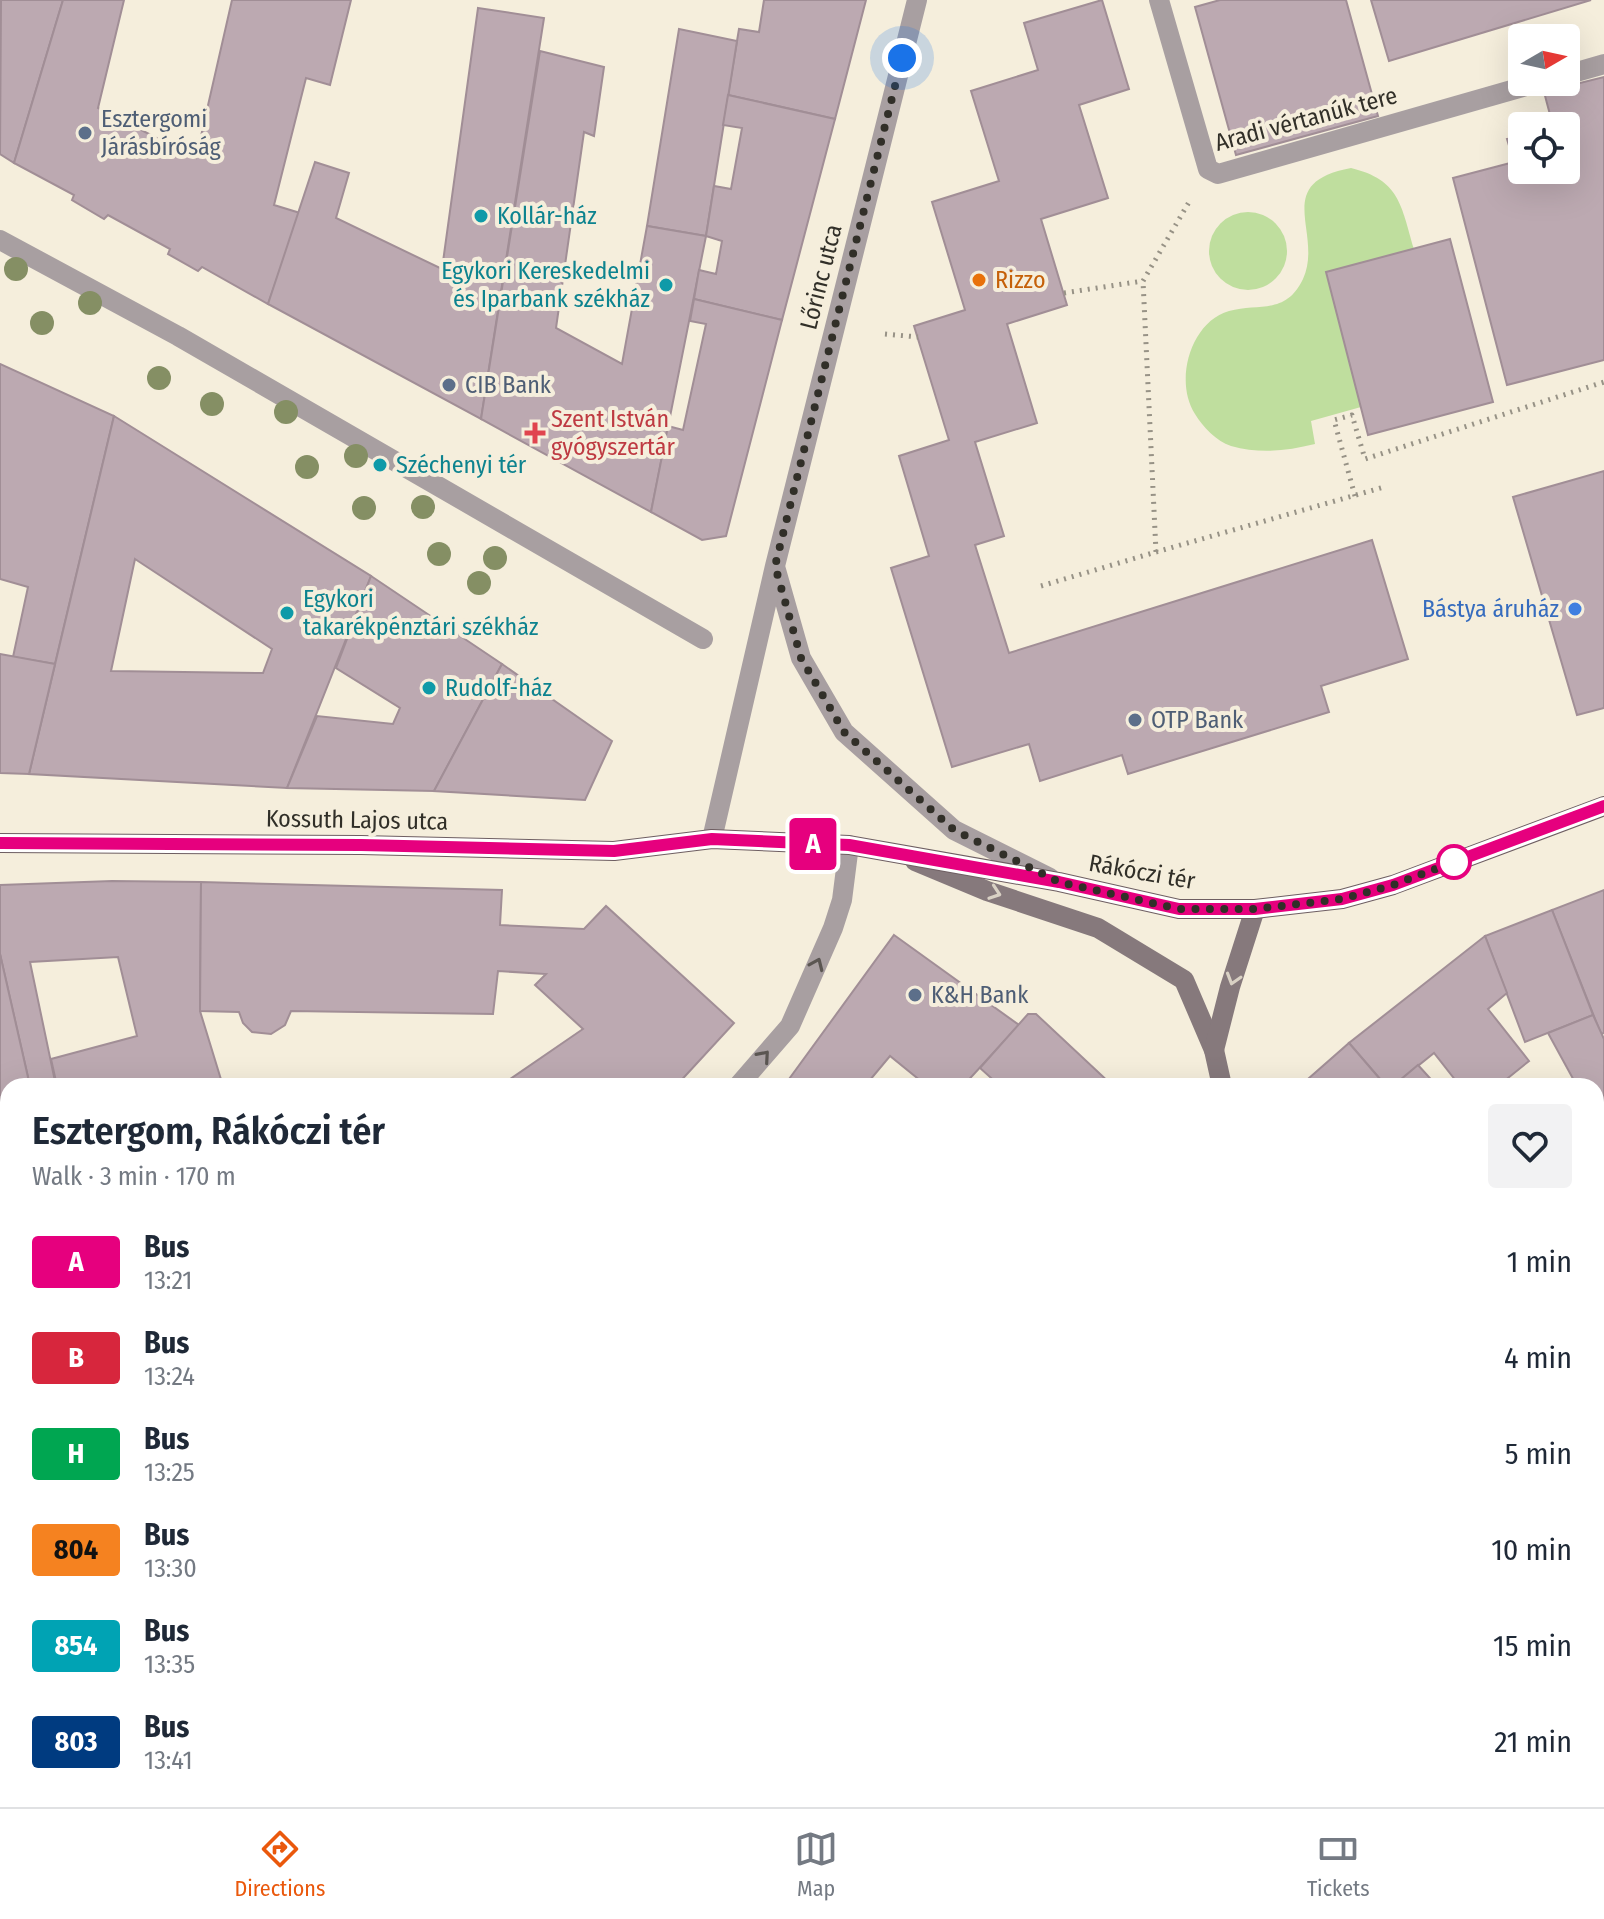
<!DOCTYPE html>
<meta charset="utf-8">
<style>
body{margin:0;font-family:"Fira Sans Condensed",sans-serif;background:#f2f2f3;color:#1f2937;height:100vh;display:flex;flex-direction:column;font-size:30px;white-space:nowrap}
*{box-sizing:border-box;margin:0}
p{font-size:26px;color:#747a83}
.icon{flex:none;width:44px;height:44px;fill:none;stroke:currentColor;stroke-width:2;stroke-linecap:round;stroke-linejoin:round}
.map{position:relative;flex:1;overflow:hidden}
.drawer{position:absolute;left:0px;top:1078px;width:1604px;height:730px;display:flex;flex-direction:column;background:#fff;border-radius:24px 24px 0 0;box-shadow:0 8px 32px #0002}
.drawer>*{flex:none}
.badge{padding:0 16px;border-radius:6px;font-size:28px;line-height:52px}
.needle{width:52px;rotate:81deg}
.buttons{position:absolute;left:1508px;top:24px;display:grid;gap:16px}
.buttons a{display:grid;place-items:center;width:72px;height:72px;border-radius:8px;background:#fff;box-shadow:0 8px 32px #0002;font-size:40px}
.you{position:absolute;width:40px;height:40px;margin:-20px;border:6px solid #fff;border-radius:50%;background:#1a73e8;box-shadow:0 0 0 12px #1a73e833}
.map>.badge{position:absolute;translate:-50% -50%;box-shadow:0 0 0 4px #fff}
.round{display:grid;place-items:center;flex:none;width:84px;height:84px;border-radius:8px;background:#f2f2f3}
.overview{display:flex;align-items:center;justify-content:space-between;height:136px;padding:0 32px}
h1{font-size:38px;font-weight:600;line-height:60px}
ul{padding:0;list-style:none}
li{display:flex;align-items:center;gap:24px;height:96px;padding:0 32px}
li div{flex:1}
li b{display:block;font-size:30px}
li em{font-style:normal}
li .badge{min-width:88px;font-weight:700;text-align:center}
.dock{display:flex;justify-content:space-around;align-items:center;height:112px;border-top:2px solid #e0e1e3;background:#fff;font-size:22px;color:#747a83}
.dock a{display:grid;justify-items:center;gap:4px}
.dock .active{color:#ea580c}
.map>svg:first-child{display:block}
.green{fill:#bfde9e}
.building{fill:#bca9b1;stroke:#a18e96;stroke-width:2;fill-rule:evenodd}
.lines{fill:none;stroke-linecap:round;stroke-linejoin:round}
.path{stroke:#979286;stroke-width:5;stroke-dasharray:2 6;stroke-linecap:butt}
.pedestrian{stroke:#a89fa1;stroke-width:20}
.minor{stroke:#a89fa1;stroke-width:20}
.tertiary{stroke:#a89fa1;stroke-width:20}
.secondary{stroke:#86797c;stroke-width:20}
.primary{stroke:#6e5e62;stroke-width:20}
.tree{fill:#858f64}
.oneway{stroke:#d9d1c4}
.oneway2{stroke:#5b5652}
.line-casing{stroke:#fff;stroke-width:18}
.line{stroke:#e6007e;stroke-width:12}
.walk{stroke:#312f28;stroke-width:8;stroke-dasharray:0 14.4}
.service-dot{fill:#5c6f8a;stroke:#f5eedc;stroke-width:3}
.culture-dot{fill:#0f9aa8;stroke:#f5eedc;stroke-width:3}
.food-dot{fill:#e8710a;stroke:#f5eedc;stroke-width:3}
.health-dot{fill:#e0444e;stroke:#f5eedc;stroke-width:3}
.shop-dot{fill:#3f7fe0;stroke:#f5eedc;stroke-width:3}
.stop-dot{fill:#fff;stroke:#e6007e;stroke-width:4}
.labels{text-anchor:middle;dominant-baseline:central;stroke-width:8;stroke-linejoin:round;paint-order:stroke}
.service-label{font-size:24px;fill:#4e5e75;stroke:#f5eedc;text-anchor:start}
.street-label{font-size:24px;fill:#312f28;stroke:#f5eedc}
.culture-label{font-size:24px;fill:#0d838f;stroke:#f5eedc;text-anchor:start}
.food-label{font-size:24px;fill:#c56008;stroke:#f5eedc;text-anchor:start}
.health-label{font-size:24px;fill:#be3a42;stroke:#f5eedc;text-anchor:start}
.shop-label{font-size:24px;fill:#366cbe;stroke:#f5eedc;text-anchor:end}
</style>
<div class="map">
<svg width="1604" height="1807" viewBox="0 0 1604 1807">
<rect width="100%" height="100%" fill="#f5eedc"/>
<!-- green -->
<g class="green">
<path d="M 1351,168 C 1400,180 1401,205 1414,249 L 1326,272 L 1361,407 L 1311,421 L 1315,444 C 1286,451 1260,454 1231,446 C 1216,441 1203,427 1195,414 C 1174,382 1190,322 1229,311 C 1259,303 1286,315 1303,279 C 1324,233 1270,183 1351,168 Z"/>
<circle cx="1248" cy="251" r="39"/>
</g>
<!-- building -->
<g class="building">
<polygon points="1,0 63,0 14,163 0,154"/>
<polygon points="63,0 124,0 98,108 196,158 232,0 351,0 330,85 306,78 274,205 300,213 268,304 202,267 198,271 168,254 170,249 108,215 104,219 72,200 74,195 14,163"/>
<polygon points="764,0 866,0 835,119 728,95 739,29 759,32"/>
<polygon points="1102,0 1129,89 1079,105 1108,198 1041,219 1067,305 1007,324 1037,423 975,442 1004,536 975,545 1009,653 1372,540 1408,659 1321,686 1329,712 1128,774 1122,755 1040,781 1029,744 952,767 891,568 929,556 899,456 949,440 914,326 965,310 932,202 999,181 971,91 1038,70 1024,23"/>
<polygon points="1220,0 1346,0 1378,116 1236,155 1195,7"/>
<polygon points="1371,0 1591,0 1389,61"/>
<polygon points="478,8 544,18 481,419 268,304 315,162 349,173 336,218 442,269"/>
<polygon points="679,29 737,41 706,236 647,226"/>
<polygon points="540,51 604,67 594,136 584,132 556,328 622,364 647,226 706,236 651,512 481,419"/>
<polygon points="1604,77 1604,360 1507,385 1453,178 1514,162 1507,139 1522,136 1522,170 1566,170 1566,126 1553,126 1544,92"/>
<polygon points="728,95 835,119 782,320 694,299 699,270 716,274 722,241 706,236 714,186 731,189 742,128 723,125"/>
<polygon points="1450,239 1493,402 1368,435 1326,272"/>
<polygon points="694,299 782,320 726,536 702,540 651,512 668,426 683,430 706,324 690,321"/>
<polygon points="0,364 114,416 55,664 13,657 28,587 0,579"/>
<path d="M 114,416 L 371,576 L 287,788 L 29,774 ZM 135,559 L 272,649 L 263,673 L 111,671 Z"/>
<polygon points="1604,471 1604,708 1577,715 1513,497"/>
<polygon points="371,576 502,664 434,791 287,788 317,716 393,724 400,708 336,668"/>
<polygon points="0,654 55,664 29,774 0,773"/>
<polygon points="502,664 612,741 585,800 434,791"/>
<polygon points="112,881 201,882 200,1011 223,1086 57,1086 51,1059 137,1036 118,957 30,962 56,1086 30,1086 0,954 0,885"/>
<polygon points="201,882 502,890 500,925 584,929 606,906 734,1023 676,1086 500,1086 583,1029 535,985 546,974 498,971 493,1014 291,1011 285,1025 271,1034 252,1032 243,1023 239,1012 200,1011"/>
<polygon points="1604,890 1604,1033 1601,1034 1552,910"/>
<polygon points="1552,910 1593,1015 1525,1042 1485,936"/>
<polygon points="894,935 1019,1025 963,1086 927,1086 890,1056 865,1086 784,1086"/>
<polygon points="1485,936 1507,993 1488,1009 1529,1061 1498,1086 1460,1086 1434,1053 1393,1086 1386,1086 1349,1043"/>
<polygon points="0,954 30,1086 8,1086 8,1236 0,1239"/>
<polygon points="1028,1014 1036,1014 1113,1086 1000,1086 980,1068"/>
<polygon points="1593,1015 1604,1039 1604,1128 1596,1119 1596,1086 1577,1086 1548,1033"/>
<polygon points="1349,1043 1386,1086 1300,1086"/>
<polygon points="1418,1065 1437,1086 1393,1086"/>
<polygon points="1596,1119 1604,1128 1604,1170 1596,1178"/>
<polygon points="1604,1228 1604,1319 1596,1327 1596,1236"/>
<polygon points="1604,1319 1604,1378 1596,1372 1596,1327"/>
<polygon points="8,1342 8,1425 2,1428 0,1345"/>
<polygon points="1596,1551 1604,1559 1604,1626 1596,1635"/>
<polygon points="8,1569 8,1651 6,1652 0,1637 0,1572"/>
<polygon points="1604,1626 1604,1648 1596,1641 1596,1635"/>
<polygon points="0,1637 8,1657 8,1782 0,1763"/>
<polygon points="1604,1715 1604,1784 1596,1792 1596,1724"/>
<polygon points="16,1800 66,1800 68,1804 63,1807 19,1807"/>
<polygon points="76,1800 95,1800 99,1807 63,1807"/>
<polygon points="218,1800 288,1800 292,1807 208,1807"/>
<polygon points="288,1800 373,1800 362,1807 292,1807"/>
<polygon points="488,1800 575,1800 580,1807 484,1807 482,1804"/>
<polygon points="575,1800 679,1800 684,1807 620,1807 617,1804 613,1807 580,1807"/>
<polygon points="732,1800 797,1800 802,1807 736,1807"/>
<polygon points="868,1800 980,1800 985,1807 872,1807"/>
<polygon points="1045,1800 1103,1800 1105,1807 1037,1807"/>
<polygon points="1103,1800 1170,1800 1162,1807 1105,1807"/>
<polygon points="1334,1800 1424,1800 1417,1807 1340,1807"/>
<polygon points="1443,1800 1505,1800 1510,1807 1448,1807"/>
<polygon points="1519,1800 1587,1800 1580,1807 1511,1807"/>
</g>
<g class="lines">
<!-- path -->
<g class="path">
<polyline points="1064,293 1143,281 1189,202"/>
<polyline points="885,334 918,337"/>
<polyline points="1355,496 1334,420 1352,415 1365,459 1604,382"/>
<polyline points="1156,552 1384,487"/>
<polyline points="1041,586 1156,552 1143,281"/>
</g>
<!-- pedestrian -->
<g class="pedestrian">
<polyline points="1159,0 1208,169 1218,174 1540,82"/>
<polyline points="1566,75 1604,64"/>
<polyline points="0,240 178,336 703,639"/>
<polyline points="738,1086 790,1026 833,928 842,900 849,845"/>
<polyline points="0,1496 8,1493"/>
</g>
<!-- minor -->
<polyline class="minor" points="427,1807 438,1800"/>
<!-- tertiary -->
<g class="tertiary">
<polyline points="776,570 801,658 844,732 954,830 1050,878"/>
<polyline points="712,839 775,566 917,0"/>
</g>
<!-- secondary -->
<g class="secondary">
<polyline points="915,861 987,891 1098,928 1184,980 1214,1050 1222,1086"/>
<polyline points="1214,1050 1230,987 1255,909"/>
<polyline points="1596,1477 1604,1484"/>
</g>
<!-- primary -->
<polyline class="primary" points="0,843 361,845 614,851 712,839 849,845 1059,882 1179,909 1255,909 1342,899 1393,885 1604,806"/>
</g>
<!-- trees -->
<g class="tree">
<circle cx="16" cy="269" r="12"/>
<circle cx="90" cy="303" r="12"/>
<circle cx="42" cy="323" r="12"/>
<circle cx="159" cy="378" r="12"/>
<circle cx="212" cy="404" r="12"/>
<circle cx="286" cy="412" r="12"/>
<circle cx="356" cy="456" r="12"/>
<circle cx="307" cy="467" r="12"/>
<circle cx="423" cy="507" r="12"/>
<circle cx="364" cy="508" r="12"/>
<circle cx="439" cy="554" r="12"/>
<circle cx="495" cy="558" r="12"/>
<circle cx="479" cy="583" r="12"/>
</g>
<!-- one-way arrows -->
<defs><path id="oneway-chevron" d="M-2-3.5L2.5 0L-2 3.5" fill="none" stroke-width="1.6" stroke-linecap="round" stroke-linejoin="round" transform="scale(2)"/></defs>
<g class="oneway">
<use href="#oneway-chevron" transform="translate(995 893) rotate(19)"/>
<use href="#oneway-chevron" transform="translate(1233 979) rotate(107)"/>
</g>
<g class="oneway2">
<use href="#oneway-chevron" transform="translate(817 964) rotate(-66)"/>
<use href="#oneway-chevron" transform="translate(764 1056) rotate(-49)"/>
</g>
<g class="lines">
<!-- line casing -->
<g class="line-casing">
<polyline id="line" points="0,843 361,845 614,851 712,839 849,845 1059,882 1179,909 1255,909 1342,899 1393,885 1604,806"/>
</g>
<!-- line -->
<use href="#line" class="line"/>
<!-- walk -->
<polyline class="walk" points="902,58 775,566 801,658 844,732 954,830 1059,882 1179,909 1255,909 1342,899 1393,885 1454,862"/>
</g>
<!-- markers -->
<g class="service-dot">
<circle cx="85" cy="133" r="8"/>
<circle cx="449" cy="385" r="8"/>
<circle cx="1135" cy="720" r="8"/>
<circle cx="915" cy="995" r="8"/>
</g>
<g class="culture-dot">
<circle cx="481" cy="216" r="8"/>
<circle cx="666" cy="285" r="8"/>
<circle cx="380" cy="465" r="8"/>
<circle cx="287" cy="613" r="8"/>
<circle cx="429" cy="688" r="8"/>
</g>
<circle class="food-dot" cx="979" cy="280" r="8"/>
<path class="health-dot" d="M531 421h8v8h8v8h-8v8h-8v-8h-8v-8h8z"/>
<circle class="shop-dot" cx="1575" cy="609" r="8"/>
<circle class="stop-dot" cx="1454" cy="862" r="16"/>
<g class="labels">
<!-- service labels -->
<g class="service-label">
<text x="101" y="119">Esztergomi<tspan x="101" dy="28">Járásbíróság</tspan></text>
<text x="465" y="385">CIB Bank</text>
<text x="1151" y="720">OTP Bank</text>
<text x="931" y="995">K&amp;H Bank</text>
</g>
<!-- street labels -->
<g class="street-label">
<text transform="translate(1306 119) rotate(-15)">Aradi vértanúk tere</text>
<text transform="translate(821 277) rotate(-76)">Lőrinc utca</text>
<text transform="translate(357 820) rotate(1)">Kossuth Lajos utca</text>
<text transform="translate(1142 872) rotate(10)">Rákóczi tér</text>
</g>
<!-- culture labels -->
<g class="culture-label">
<text x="497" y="216">Kollár-ház</text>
<text x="650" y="271" text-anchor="end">Egykori Kereskedelmi<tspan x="650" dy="28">és Iparbank székház</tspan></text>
<text x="396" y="465">Széchenyi tér</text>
<text x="303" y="599">Egykori<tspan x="303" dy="28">takarékpénztári székház</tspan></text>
<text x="445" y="688">Rudolf-ház</text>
</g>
<!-- food labels -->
<g class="food-label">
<text x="995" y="280">Rizzo</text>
</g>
<!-- health labels -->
<g class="health-label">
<text x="551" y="419">Szent István<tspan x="551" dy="28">gyógyszertár</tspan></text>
</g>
<!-- shop labels -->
<g class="shop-label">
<text x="1559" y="609">Bástya áruház</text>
</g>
</g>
</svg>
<div class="buttons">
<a><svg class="needle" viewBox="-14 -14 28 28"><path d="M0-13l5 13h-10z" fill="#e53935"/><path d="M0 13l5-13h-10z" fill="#747a83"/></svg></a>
<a><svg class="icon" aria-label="locate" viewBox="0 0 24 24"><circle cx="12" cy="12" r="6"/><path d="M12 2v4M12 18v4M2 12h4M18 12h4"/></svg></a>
</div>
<div class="you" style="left:902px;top:58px"></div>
<b class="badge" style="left:813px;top:844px;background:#e6007e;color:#fff">A</b>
<section class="drawer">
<div class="overview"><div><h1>Esztergom, Rákóczi tér</h1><p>Walk · 3 min · 170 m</p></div><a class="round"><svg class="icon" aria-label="heart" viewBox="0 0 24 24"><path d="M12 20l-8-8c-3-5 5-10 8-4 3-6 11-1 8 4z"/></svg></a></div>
<ul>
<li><span class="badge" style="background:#e6007e;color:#fff">A</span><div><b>Bus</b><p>13:21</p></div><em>1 min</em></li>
<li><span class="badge" style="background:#d7263d;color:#fff">B</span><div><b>Bus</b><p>13:24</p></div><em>4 min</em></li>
<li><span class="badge" style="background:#00a651;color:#fff">H</span><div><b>Bus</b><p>13:25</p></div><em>5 min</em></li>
<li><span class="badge" style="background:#f58220;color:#111">804</span><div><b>Bus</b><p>13:30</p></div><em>10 min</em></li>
<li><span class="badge" style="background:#00a3b4;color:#fff">854</span><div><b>Bus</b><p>13:35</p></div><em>15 min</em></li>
<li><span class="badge" style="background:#003b80;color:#fff">803</span><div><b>Bus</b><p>13:41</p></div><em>21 min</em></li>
</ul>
</section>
</div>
<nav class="dock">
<a class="active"><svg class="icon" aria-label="directions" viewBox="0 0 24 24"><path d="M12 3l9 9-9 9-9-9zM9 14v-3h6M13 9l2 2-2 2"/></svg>Directions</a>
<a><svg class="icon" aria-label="map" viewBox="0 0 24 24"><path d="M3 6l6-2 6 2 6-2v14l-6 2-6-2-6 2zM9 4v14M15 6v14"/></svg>Map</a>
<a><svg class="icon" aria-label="tickets" viewBox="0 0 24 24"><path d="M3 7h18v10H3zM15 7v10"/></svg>Tickets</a>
</nav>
